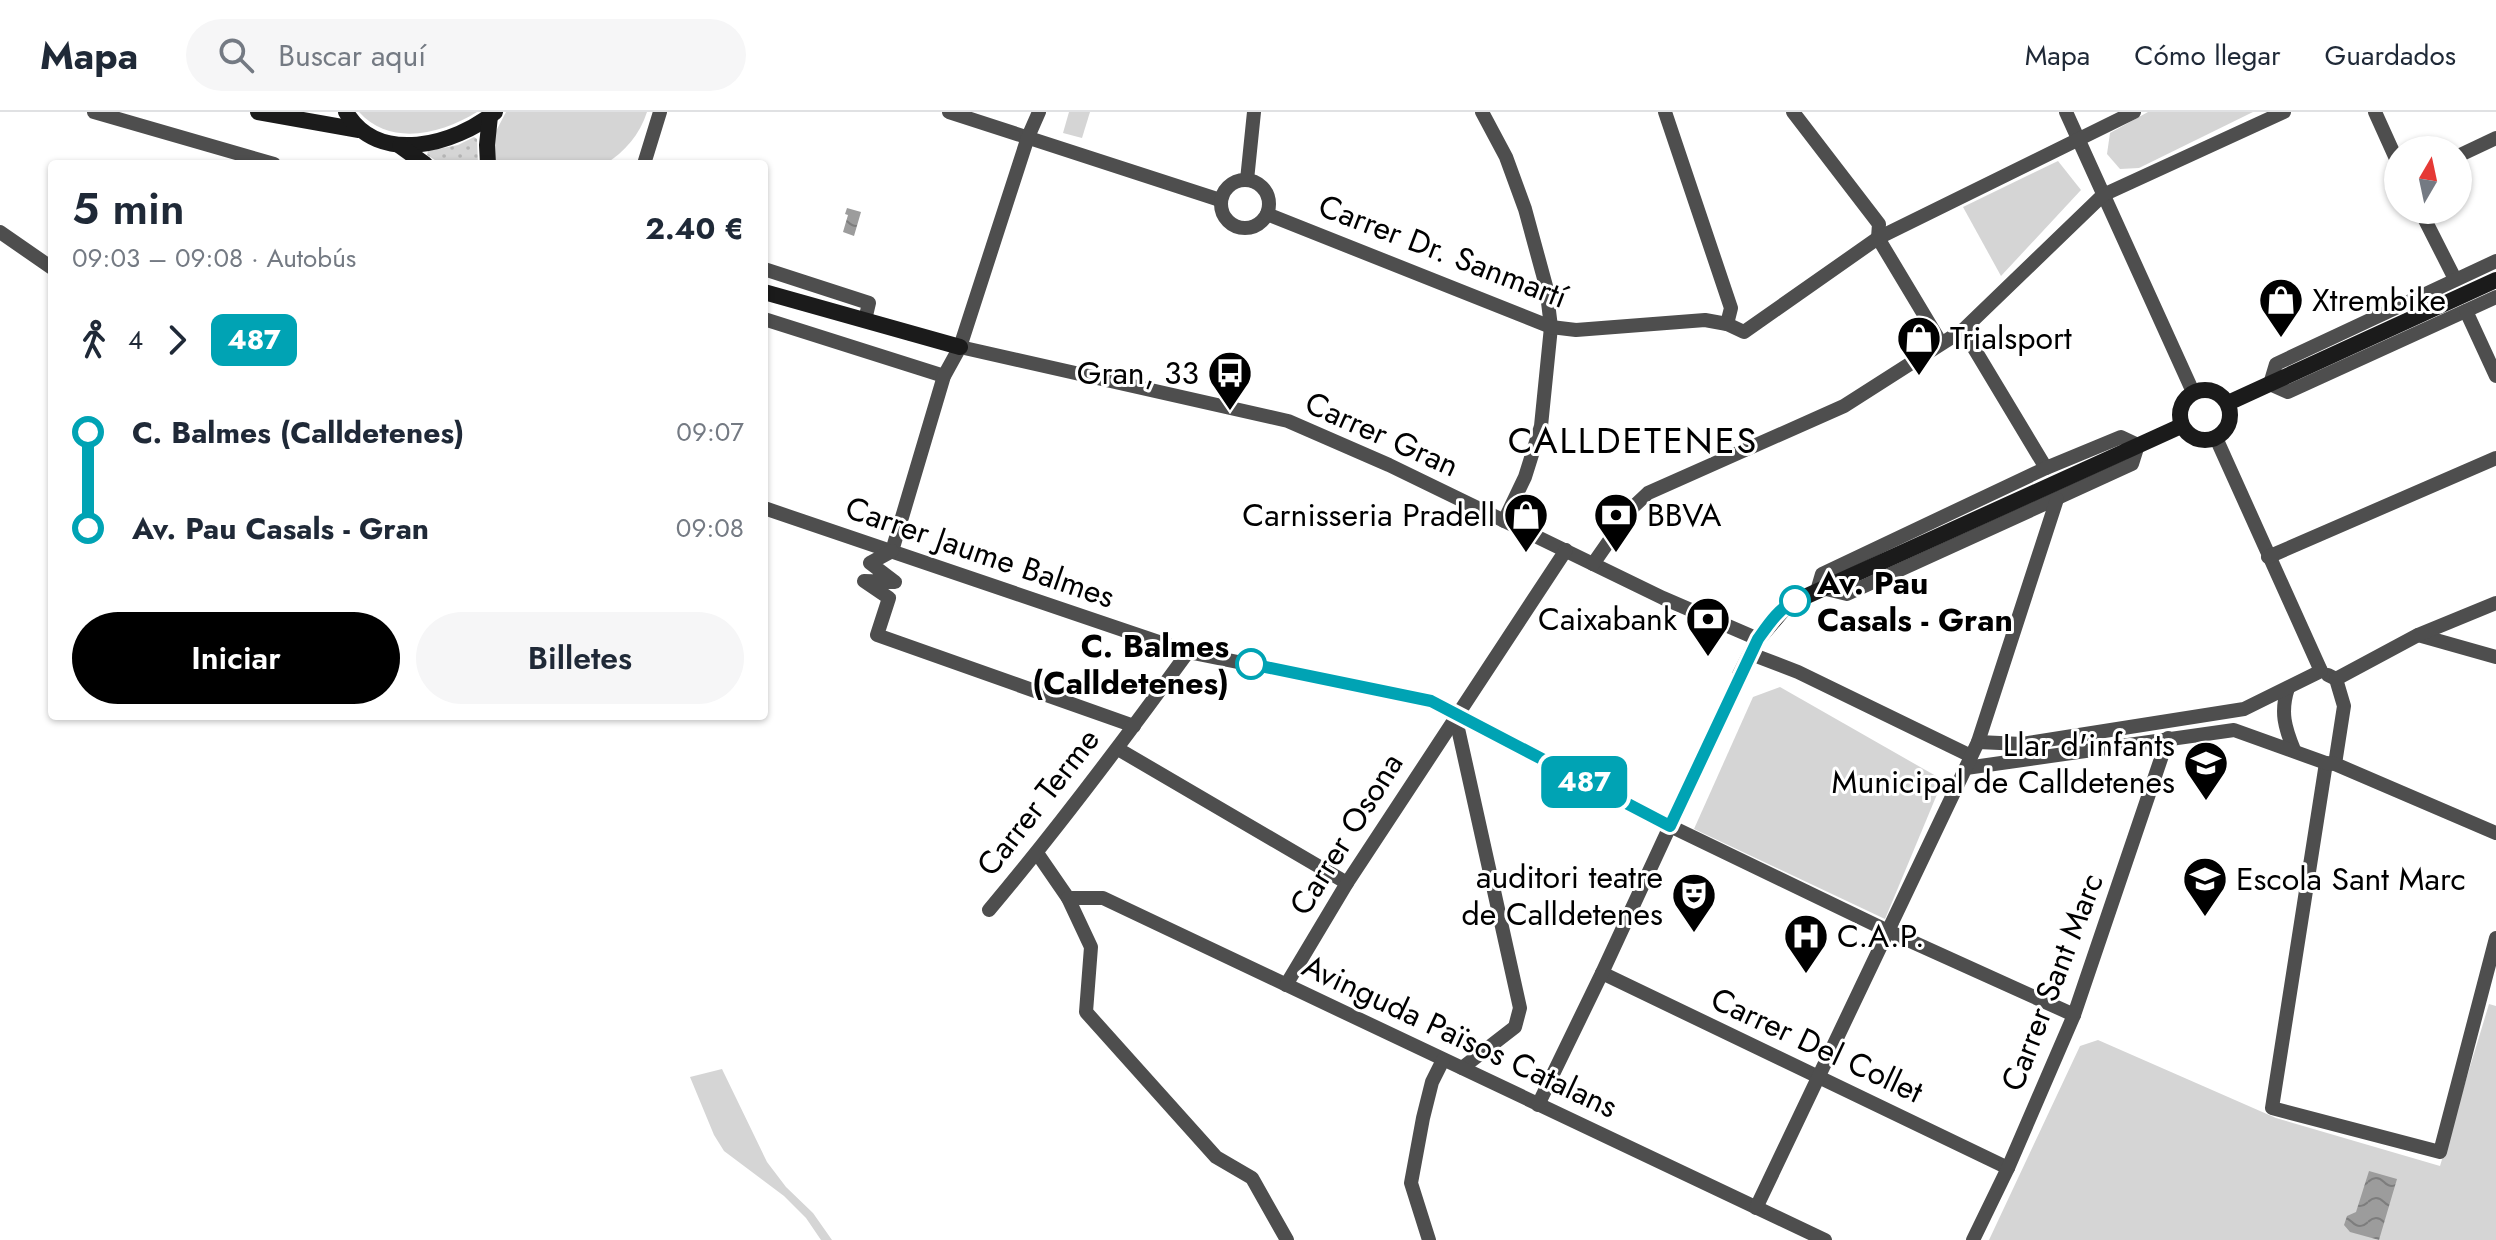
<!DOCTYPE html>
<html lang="es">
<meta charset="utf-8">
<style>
body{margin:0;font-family:Jost,sans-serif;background:#f6f6f7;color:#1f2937;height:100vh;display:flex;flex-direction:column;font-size:30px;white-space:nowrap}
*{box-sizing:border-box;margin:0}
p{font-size:26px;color:#747a83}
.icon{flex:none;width:44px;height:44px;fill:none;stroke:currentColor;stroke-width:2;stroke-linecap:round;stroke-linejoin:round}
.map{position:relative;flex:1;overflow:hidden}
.details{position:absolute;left:48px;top:48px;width:720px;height:560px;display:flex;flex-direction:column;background:#fff;border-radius:8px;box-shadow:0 2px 6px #0004}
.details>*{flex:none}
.badge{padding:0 16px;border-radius:12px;font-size:28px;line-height:52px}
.needle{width:52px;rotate:9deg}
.fabs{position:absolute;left:2384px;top:24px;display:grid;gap:16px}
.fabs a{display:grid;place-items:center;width:88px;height:88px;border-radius:50%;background:#fff;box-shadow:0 2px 6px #0004;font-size:40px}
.map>.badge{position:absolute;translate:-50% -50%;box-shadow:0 0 0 4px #fff}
.legs{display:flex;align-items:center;gap:12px;height:88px;padding:0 24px;font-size:26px}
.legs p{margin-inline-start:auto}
.overview{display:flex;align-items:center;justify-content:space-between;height:136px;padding:0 24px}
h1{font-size:44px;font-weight:600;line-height:60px}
.button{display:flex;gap:16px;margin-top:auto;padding:16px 24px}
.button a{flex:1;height:92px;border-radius:48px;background:#000;color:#fff;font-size:32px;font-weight:600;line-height:92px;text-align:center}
.button a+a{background:#f6f6f7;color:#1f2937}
ul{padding:0 24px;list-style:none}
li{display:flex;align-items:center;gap:28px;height:96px;font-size:30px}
li i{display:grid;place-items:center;width:12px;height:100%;margin:0 10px;background:currentColor}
li i::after{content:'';width:20px;height:20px;margin:-10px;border:6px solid;border-radius:50%;background:#fff}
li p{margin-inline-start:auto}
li:first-child i{background:linear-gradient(#0000 50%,currentColor 0)}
li:last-child i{background:linear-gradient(currentColor 50%,#0000 0)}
header{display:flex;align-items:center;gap:48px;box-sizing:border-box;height:112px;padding:0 40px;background:#fff;border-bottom:2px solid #e0e1e3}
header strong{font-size:38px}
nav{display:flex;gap:44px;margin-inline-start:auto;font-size:28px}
.search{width:560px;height:72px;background:#f6f6f7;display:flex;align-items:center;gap:20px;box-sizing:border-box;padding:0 28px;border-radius:44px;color:#747a83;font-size:30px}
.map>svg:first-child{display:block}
.green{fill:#d5d5d5}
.garden{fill:url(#garden-dots)}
.water{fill:url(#water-waves)}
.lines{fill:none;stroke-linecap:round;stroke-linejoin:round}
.street{stroke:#4e4e4e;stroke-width:14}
.secondary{stroke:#1b1b1b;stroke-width:16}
.line-1-casing{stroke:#fff;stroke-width:18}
.line-1{stroke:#00a3b4;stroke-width:12}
.stop-1-dot{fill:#fff;stroke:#00a3b4;stroke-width:4}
.labels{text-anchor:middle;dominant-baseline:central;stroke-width:6;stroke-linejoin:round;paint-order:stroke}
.street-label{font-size:32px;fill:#000;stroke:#fff}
.poi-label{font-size:32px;fill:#000;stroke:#fff;text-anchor:start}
.stop-label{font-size:32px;font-weight:bold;fill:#000;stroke:#fff;text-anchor:start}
.quarter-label{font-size:36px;letter-spacing:2px;fill:#000;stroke:#fff}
</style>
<header>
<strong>Mapa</strong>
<div class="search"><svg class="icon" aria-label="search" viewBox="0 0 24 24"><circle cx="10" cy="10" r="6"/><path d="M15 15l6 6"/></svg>Buscar aquí</div>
<nav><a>Mapa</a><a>Cómo llegar</a><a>Guardados</a></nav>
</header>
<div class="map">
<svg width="2496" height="1128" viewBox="0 0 2496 1128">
<defs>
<pattern id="garden-dots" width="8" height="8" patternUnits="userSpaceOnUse" patternTransform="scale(2)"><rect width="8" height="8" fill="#d5d5d5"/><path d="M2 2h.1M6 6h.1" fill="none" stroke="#b5b5b5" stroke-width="1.8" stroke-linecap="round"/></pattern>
<pattern id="water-waves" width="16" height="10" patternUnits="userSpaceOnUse" patternTransform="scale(2)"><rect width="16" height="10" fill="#9c9c9c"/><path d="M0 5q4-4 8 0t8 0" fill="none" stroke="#7d7d7d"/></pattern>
</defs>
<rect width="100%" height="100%" fill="#fff"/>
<!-- green -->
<g class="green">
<path d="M 359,0 L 477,0 C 441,22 391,35 359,0 Z"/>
<path d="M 506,0 L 647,0 C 640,22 625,40 605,52 L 495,52 L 495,21 Z"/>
<polygon points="1069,0 1090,0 1082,26 1063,21"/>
<polygon points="2148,0 2253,0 2139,56 2120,57 2107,42 2110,21"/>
<polygon points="2058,49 2081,78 2001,164 1963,95"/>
<polygon points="1780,575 1943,668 1885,807 1694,717 1753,585"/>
<polygon points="2489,892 2496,894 2496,1128 1989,1128 2080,934 2098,928 2276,1006 2440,1054"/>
<polygon points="722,957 767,1050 786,1075 813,1101 832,1128 821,1128 806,1106 784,1084 724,1039 714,1023 690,965"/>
</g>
<!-- garden -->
<polygon class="garden" points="474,25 477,27 478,52 441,52 427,43 428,39 458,33"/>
<!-- water -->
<g class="water">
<polygon points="847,96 861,100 854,124 843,120 848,103 845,102"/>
<polygon points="2369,1059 2397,1067 2379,1128 2350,1120 2344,1113 2347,1104 2356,1100"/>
</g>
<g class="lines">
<!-- street -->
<g class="street">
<polyline points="94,0 274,52"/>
<polyline points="949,0 1220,88"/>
<polyline points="1482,0 1506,45 1525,97 1546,174 1551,215 1541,314 1525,365 1504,409"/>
<polyline points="1665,0 1731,196 1727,212"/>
<polyline points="1793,0 1879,112 1878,126 1941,231"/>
<polyline points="2066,0 2193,280"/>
<polyline points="2375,0 2398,51"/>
<polyline points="2458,44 2496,26"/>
<polyline points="644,52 660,0"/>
<circle cx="1245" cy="92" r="24"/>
<polyline points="1247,68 1254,0"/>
<polyline points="2420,98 2455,167"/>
<polyline points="1267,102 1551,215 1576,218 1705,208 1727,212 1744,220 1878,126 2134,0"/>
<polyline points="0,120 52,156"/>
<polyline points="2496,149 2276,252 2270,272 2288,280 2496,185"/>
<polyline points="764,157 869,191 865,208"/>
<polyline points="2466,199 2496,264"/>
<polyline points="764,207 944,264"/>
<polyline points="1963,218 2046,356"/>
<polyline points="960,235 1288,309 1389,353 1663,486 1758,527"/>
<polyline points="2216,326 2321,559"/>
<polyline points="764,396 1188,540 1431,589 1670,714 1886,818 2074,903"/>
<polyline points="892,439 944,264 960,235 1028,25 1039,0"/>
<polyline points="892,439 870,451 895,470 864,469 889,486 877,523 1134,614"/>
<polyline points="2268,445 2496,346"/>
<polyline points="1593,452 1632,396 1648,381 1844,294 1963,218 2103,83 2284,0"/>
<polyline points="1817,479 1822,462 2046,356 2121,325 2138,333 2132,352 1847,482 1822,476"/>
<polyline points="2418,523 2496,545"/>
<polyline points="1751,542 1798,560 1971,644"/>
<polyline points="2328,563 2336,567 2344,594 2335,652"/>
<polyline points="2336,567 2418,523 2496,491"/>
<path d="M 2288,576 C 2280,600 2285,616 2294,638"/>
<polyline points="1455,603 1520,896 1515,915 1462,956"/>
<polyline points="1978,630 2022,632 2244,597 2321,559"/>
<polyline points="1118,637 1347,771"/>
<polyline points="2326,651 2272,996 2440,1040 2496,826"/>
<polyline points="1966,656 2234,618 2326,651 2335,652 2496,721"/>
<polyline points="1037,741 1068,786 1091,835 1086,900 1216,1045 1252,1066 1287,1128"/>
<polyline points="1068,786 1103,786 1825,1128"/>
<path d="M 989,798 C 1059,715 1124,628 1188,540"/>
<polyline points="1602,861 2008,1056"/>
<polyline points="1286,873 1347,771 1566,438"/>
<polyline points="1538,993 1602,861 1740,563"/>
<polyline points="1756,1096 1978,630 2057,387"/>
<polyline points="1429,1128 1411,1071 1423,1006 1432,970 1443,948"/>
<polyline points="1973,1128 2008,1056 2074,903 2168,626"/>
</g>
<!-- secondary -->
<g class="secondary">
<polyline points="258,0 359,18"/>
<path d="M 346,0 C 378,54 455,33 495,0"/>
<polyline points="400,34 425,52"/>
<polyline points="488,52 487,33 490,4"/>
<polyline points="764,180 960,235"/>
<circle cx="2205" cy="303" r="25"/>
<polyline points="2228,291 2496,168"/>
<polyline points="1740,563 1758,527 1787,493 2181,314"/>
</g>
</g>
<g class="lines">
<!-- line-1 casing -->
<g class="line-1-casing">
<path id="line-1" d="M 1251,552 L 1431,589 L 1670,714 L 1758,527 C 1768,513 1779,496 1795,489"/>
</g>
<!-- line-1 -->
<use href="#line-1" class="line-1"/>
</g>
<!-- icons -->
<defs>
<g id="shop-pin" transform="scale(2.3)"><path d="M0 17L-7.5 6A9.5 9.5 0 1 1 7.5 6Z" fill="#000" stroke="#fff"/><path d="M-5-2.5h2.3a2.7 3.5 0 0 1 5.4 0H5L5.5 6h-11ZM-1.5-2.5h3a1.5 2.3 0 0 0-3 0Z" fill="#fff"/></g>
<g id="bus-pin" transform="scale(2.3)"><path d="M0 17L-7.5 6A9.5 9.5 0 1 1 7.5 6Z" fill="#000" stroke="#fff"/><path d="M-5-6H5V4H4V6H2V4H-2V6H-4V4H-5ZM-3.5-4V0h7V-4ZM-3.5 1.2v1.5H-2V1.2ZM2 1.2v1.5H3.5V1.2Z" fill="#fff"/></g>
<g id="bank-pin" transform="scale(2.3)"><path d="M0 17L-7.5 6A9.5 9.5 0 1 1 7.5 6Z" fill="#000" stroke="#fff"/><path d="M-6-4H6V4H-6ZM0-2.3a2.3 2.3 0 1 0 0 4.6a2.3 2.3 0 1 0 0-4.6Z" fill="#fff"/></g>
<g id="school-pin" transform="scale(2.3)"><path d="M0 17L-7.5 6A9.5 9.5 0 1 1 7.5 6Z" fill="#000" stroke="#fff"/><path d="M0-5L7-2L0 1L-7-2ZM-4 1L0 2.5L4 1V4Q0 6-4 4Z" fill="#fff"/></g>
<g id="theatre-pin" transform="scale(2.3)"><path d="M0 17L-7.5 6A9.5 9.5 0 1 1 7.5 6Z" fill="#000" stroke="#fff"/><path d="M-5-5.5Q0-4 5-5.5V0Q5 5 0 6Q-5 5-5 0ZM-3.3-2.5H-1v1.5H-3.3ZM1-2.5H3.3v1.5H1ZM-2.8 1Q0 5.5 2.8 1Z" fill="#fff"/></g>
<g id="hospital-pin" transform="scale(2.3)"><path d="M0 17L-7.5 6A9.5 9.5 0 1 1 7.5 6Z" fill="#000" stroke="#fff"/><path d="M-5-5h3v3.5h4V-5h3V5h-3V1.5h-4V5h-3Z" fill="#fff"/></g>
</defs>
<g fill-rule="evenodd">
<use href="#shop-pin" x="2281" y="188"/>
<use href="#shop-pin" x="1919" y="226"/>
<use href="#bus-pin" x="1230" y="261"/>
<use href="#shop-pin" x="1526" y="403"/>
<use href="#bank-pin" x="1616" y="403"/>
<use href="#bank-pin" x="1708" y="507"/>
<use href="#school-pin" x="2206" y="651"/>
<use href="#school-pin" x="2205" y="767"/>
<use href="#theatre-pin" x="1694" y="783"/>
<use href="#hospital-pin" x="1806" y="824"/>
</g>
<!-- markers -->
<g class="stop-1-dot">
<circle cx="1795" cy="489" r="14"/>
<circle cx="1251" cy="552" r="14"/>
</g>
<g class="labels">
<!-- street labels -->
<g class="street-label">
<text transform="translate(1443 139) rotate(21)">Carrer Dr. Sanmartí</text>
<text transform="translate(1382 322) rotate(24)">Carrer Gran</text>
<text transform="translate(980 440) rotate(19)">Carrer Jaume Balmes</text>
<text transform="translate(1038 690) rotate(-52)">Carrer Terme</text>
<text transform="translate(1346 722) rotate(-58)">Carrer Osona</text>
<text transform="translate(2052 870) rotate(-69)">Carrer Sant Marc</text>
<text transform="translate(1460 924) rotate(25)">Avinguda Països Catalans</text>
<text transform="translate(1817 933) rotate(25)">Carrer Del Collet</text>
</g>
<!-- poi labels -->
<g class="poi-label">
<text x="2312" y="188">Xtrembike</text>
<text x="1950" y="226">Trialsport</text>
<text x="1199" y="261" text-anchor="end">Gran, 33</text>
<text x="1495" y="403" text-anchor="end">Carnisseria Pradell</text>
<text x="1647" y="403">BBVA</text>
<text x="1677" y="507" text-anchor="end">Caixabank</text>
<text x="2175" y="633" text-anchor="end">Llar d'infants<tspan x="2175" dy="37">Municipal de Calldetenes</tspan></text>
<text x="1663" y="765" text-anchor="end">auditori teatre<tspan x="1663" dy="37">de Calldetenes</tspan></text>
<text x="2236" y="767">Escola Sant Marc</text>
<text x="1837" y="824">C.A.P.</text>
</g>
<!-- stop labels -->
<g class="stop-label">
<text x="1817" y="471">Av. Pau<tspan x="1817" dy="37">Casals - Gran</tspan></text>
<text x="1229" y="534" text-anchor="end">C. Balmes<tspan x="1229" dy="37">(Calldetenes)</tspan></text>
</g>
<!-- quarter labels -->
<g class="quarter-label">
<text x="1633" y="328">CALLDETENES</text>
</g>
</g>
</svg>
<div class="fabs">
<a><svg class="needle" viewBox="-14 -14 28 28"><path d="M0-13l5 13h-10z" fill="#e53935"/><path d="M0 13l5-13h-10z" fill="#747a83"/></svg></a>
</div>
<b class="badge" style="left:1584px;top:670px;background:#00a3b4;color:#fff">487</b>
<section class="details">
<div class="overview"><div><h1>5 min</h1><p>09:03 – 09:08 · Autobús</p></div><b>2.40 €</b></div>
<div class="legs"><svg class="icon" aria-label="walk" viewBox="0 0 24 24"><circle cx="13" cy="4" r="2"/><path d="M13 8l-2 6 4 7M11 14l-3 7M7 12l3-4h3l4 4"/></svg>4<svg class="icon" aria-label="forward" viewBox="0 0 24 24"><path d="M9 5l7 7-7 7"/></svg><b class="badge" style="background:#00a3b4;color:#fff">487</b></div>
<ul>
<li><i style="color:#00a3b4"></i><b>C. Balmes (Calldetenes)</b><p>09:07</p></li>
<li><i style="color:#00a3b4"></i><b>Av. Pau Casals - Gran</b><p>09:08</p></li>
</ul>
<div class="button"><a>Iniciar</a><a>Billetes</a></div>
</section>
</div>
